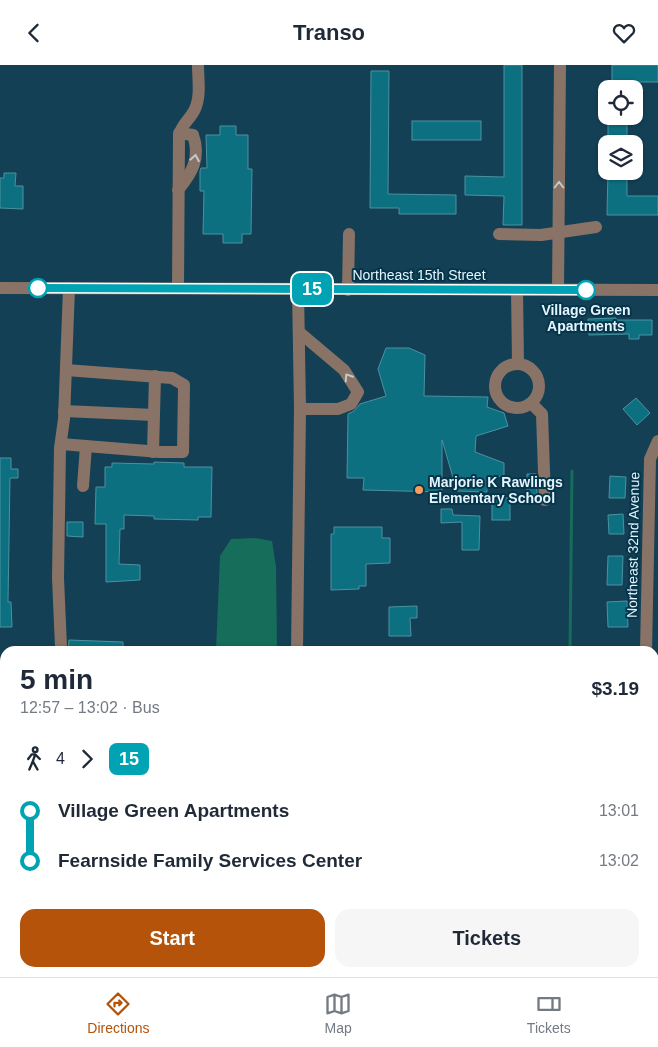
<!DOCTYPE html>
<meta charset="utf-8">
<style>
body{margin:0;font-family:Arial,sans-serif;background:#f6f6f7;color:#1f2937;height:100vh;display:flex;flex-direction:column;font-size:19px;white-space:nowrap}
*{box-sizing:border-box;margin:0}
p{font-size:16px;color:#747a83}
.icon{flex:none;width:28px;height:28px;fill:none;stroke:currentColor;stroke-width:2;stroke-linecap:round;stroke-linejoin:round}
.map{position:relative;flex:1;overflow:hidden}
.drawer{position:absolute;left:0px;top:581px;width:659px;height:331px;display:flex;flex-direction:column;background:#fff;border-radius:15px 15px 0 0;box-shadow:0 1px 4px #0004}
.drawer>*{flex:none}
.badge{padding:0 10px;border-radius:8px;font-size:18px;line-height:32px}
.fabs{position:absolute;left:598px;top:15px;display:grid;gap:10px}
.fabs a{display:grid;place-items:center;width:45px;height:45px;border-radius:10px;background:#fff;box-shadow:0 1px 4px #0004;font-size:25px}
.map>.badge{position:absolute;translate:-50% -50%;box-shadow:0 0 0 2px #fff}
.legs{display:flex;align-items:center;gap:8px;height:55px;padding:0 20px;font-size:16px}
.legs p{margin-inline-start:auto}
.head{display:flex;align-items:center;justify-content:space-between;height:85px;padding:0 20px}
h1{font-size:28px;font-weight:800;line-height:38px}
.button{display:flex;gap:10px;margin-top:auto;padding:10px 20px}
.button a{flex:1;height:58px;border-radius:15px;background:#b45309;color:#fff;font-size:20px;font-weight:800;line-height:58px;text-align:center}
.button a+a{background:#f6f6f7;color:#1f2937}
ul{padding:0 20px;list-style:none}
li{display:flex;align-items:center;gap:18px;height:50px;font-size:19px}
li i{display:grid;place-items:center;width:8px;height:100%;margin:0 6px;background:currentColor}
li i::after{content:'';width:12px;height:12px;margin:-6px;border:4px solid;border-radius:50%;background:#fff}
li p{margin-inline-start:auto}
li:first-child i{background:linear-gradient(#0000 50%,currentColor 0)}
li:last-child i{background:linear-gradient(currentColor 50%,#0000 0)}
header{display:flex;justify-content:space-between;align-items:center;height:65px;padding:0 20px;background:#fff;font-size:22px;font-weight:800}
.tabs{display:flex;justify-content:space-around;align-items:center;height:70px;border-top:1px solid #e0e1e3;background:#fff;font-size:14px;color:#747a83}
.tabs a{display:grid;justify-items:center;gap:2px}
.tabs .active{color:#b45309}
.map>svg:first-child{display:block}
.water{fill:#166d59}
.lines{fill:none;stroke-linecap:round;stroke-linejoin:round}
.stream{stroke:#166d59;stroke-width:3}
.building{fill:#0d7081;stroke:#4a92a0}
.minor{stroke:#897366;stroke-width:12}
.oneway{stroke:#c4c8c9}
.line-1-casing{stroke:#fff;stroke-width:11}
.line-1{stroke:#00a3b4;stroke-width:8}
.stop-1-dot{fill:#fff;stroke:#00a3b4;stroke-width:2.5}
.poi-dot{fill:#fe9b59;stroke:#06354a;stroke-width:2}
.labels{text-anchor:middle;dominant-baseline:central;stroke-width:4;stroke-linejoin:round;paint-order:stroke}
.street-label{font-size:14px;fill:#e4f5ff;stroke:#06354a}
.stop-label{font-size:14px;font-weight:bold;fill:#e4f5ff;stroke:#06354a}
.poi-label{font-size:14px;font-weight:bold;fill:#e4f5ff;stroke:#06354a;text-anchor:start}
</style>
<header><svg class="icon" aria-label="back" viewBox="0 0 24 24"><path d="M15 5l-7 7 7 7"/></svg>Transo<svg class="icon" aria-label="heart" viewBox="0 0 24 24"><path d="M12 20l-8-8c-3-5 5-10 8-4 3-6 11-1 8 4z"/></svg></header>
<div class="map">
<svg width="658" height="912" viewBox="0 0 658 912">
<rect width="100%" height="100%" fill="#144055"/>
<!-- water -->
<polygon class="water" points="255,473 272,476 276,502 277,586 216,586 220,491 231,474"/>
<g class="lines">
<!-- stream -->
<polyline class="stream" points="570,586 572,406"/>
</g>
<!-- building -->
<g class="building">
<polygon points="504,0 522,0 522,160 503,160 504,131 465,130 465,111 504,112"/>
<rect x="612" y="0" width="46" height="17"/>
<polygon points="371,6 389,6 388,129 456,130 456,149 399,149 399,143 370,143"/>
<rect x="608" y="51" width="19" height="28"/>
<rect x="412" y="56" width="69" height="19"/>
<polygon points="220,61 236,61 236,70 248,70 248,104 252,104 251,169 242,169 242,178 223,178 223,169 203,169 204,126 200,126 200,106 201,103 207,103 206,70 220,70"/>
<polygon points="608,106 627,106 627,131 658,131 658,150 607,150"/>
<polygon points="4,108 16,108 15,121 23,121 23,144 0,143 0,113 4,113"/>
<polygon points="616,253 616,255 652,255 652,270 639,270 639,274 629,274 629,269 589,270 588,254"/>
<polygon points="386,283 409,283 425,290 424,331 488,332 487,342 504,348 508,361 476,371 475,387 504,398 504,410 487,415 487,427 457,426 442,375 442,427 363,425 364,413 347,413 348,349 354,346 360,339 386,331 378,304"/>
<polygon points="636,333 650,348 637,360 623,344"/>
<polygon points="0,393 11,393 11,404 18,404 18,413 10,413 8,537 11,537 12,562 0,562"/>
<polygon points="154,397 184,398 184,402 212,402 211,452 198,452 198,455 154,454 154,451 124,450 124,464 120,464 119,499 140,500 140,515 106,517 106,459 95,459 96,422 105,422 105,402 112,402 112,398 154,399"/>
<polygon points="527,409 536,409 537,429 527,429"/>
<polygon points="610,411 626,412 625,433 609,433"/>
<rect x="492" y="433" width="18" height="22"/>
<polygon points="441,444 452,444 453,450 480,451 479,485 462,485 462,457 441,458"/>
<polygon points="623,449 624,469 609,469 608,450"/>
<polygon points="67,457 83,457 83,472 67,471"/>
<polygon points="334,462 382,462 382,473 390,473 390,498 366,499 366,521 359,521 359,524 331,525 331,469 334,469"/>
<polygon points="608,491 623,491 622,520 607,520"/>
<polygon points="627,536 628,562 608,562 607,537"/>
<polygon points="417,541 417,553 410,553 411,571 389,571 389,542"/>
<polygon points="69,575 123,577 123,586 68,586"/>
</g>
<g class="lines">
<!-- minor -->
<g class="minor">
<path d="M 178,125 C 192,108 201,93 193,70 L 179,68"/>
<polyline points="499,169 541,170 596,162"/>
<polyline points="0,223 658,225"/>
<path d="M 178,223 L 179,71 C 181,59 190,55 195,44 C 201,31 198,14 198,0"/>
<polyline points="348,225 349,169"/>
<polyline points="517,225 518,298"/>
<polyline points="558,225 560,0"/>
<polyline points="299,267 344,305 358,327 351,339 338,344 300,344"/>
<circle cx="517" cy="321" r="22"/>
<polyline points="532,339 542,349 545,435"/>
<polyline points="64,346 154,350"/>
<polyline points="61,379 160,387 183,387 184,320 172,313 66,305"/>
<polyline points="153,387 155,311"/>
<polyline points="83,421 86,381"/>
<polyline points="61,582 58,513 60,383 64,354 69,223"/>
<polyline points="297,586 300,344 298,224"/>
<polyline points="646,586 650,394 658,376"/>
<polyline points="654,765 658,770"/>
<polyline points="339,912 341,908"/>
</g>
</g>
<!-- one-way arrows -->
<defs><path id="oneway-chevron" d="M-2-3.5L2.5 0L-2 3.5" fill="none" stroke-width="1.6" stroke-linecap="round" stroke-linejoin="round" transform="scale(1.25)"/></defs>
<g class="oneway">
<use href="#oneway-chevron" transform="translate(195 93) rotate(-80)"/>
<use href="#oneway-chevron" transform="translate(559 120) rotate(-90)"/>
<use href="#oneway-chevron" transform="translate(348 312) rotate(-123)"/>
</g>
<g class="lines">
<!-- line-1 casing -->
<g class="line-1-casing">
<polyline id="line-1" points="38,223 586,225"/>
</g>
<!-- line-1 -->
<use href="#line-1" class="line-1"/>
</g>
<!-- markers -->
<g class="stop-1-dot">
<circle cx="38" cy="223" r="9"/>
<circle cx="586" cy="225" r="9"/>
</g>
<circle class="poi-dot" cx="419" cy="425" r="5"/>
<g class="labels">
<!-- street labels -->
<g class="street-label">
<text x="419" y="210">Northeast 15th Street</text>
<text transform="translate(633 480) rotate(-89)">Northeast 32nd Avenue</text>
</g>
<!-- stop labels -->
<g class="stop-label">
<text x="586" y="245">Village Green<tspan x="586" dy="16">Apartments</tspan></text>
</g>
<!-- poi labels -->
<g class="poi-label">
<text x="429" y="417">Marjorie K Rawlings<tspan x="429" dy="16">Elementary School</tspan></text>
</g>
</g>
</svg>
<div class="fabs">
<a><svg class="icon" aria-label="locate" viewBox="0 0 24 24"><circle cx="12" cy="12" r="6"/><path d="M12 2v4M12 18v4M2 12h4M18 12h4"/></svg></a>
<a><svg class="icon" aria-label="layers" viewBox="0 0 24 24"><path d="M12 4l9 5-9 5-9-5zM3 14l9 5 9-5"/></svg></a>
</div>
<b class="badge" style="left:312px;top:224px;background:#00a3b4;color:#fff">15</b>
<section class="drawer">
<div class="head"><div><h1>5 min</h1><p>12:57 – 13:02 · Bus</p></div><b>$3.19</b></div>
<div class="legs"><svg class="icon" aria-label="walk" viewBox="0 0 24 24"><circle cx="13" cy="4" r="2"/><path d="M13 8l-2 6 4 7M11 14l-3 7M7 12l3-4h3l4 4"/></svg>4<svg class="icon" aria-label="forward" viewBox="0 0 24 24"><path d="M9 5l7 7-7 7"/></svg><b class="badge" style="background:#00a3b4;color:#fff">15</b></div>
<ul>
<li><i style="color:#00a3b4"></i><b>Village Green Apartments</b><p>13:01</p></li>
<li><i style="color:#00a3b4"></i><b>Fearnside Family Services Center</b><p>13:02</p></li>
</ul>
<div class="button"><a>Start</a><a>Tickets</a></div>
</section>
</div>
<nav class="tabs">
<a class="active"><svg class="icon" aria-label="directions" viewBox="0 0 24 24"><path d="M12 3l9 9-9 9-9-9zM9 14v-3h6M13 9l2 2-2 2"/></svg>Directions</a>
<a><svg class="icon" aria-label="map" viewBox="0 0 24 24"><path d="M3 6l6-2 6 2 6-2v14l-6 2-6-2-6 2zM9 4v14M15 6v14"/></svg>Map</a>
<a><svg class="icon" aria-label="tickets" viewBox="0 0 24 24"><path d="M3 7h18v10H3zM15 7v10"/></svg>Tickets</a>
</nav>
